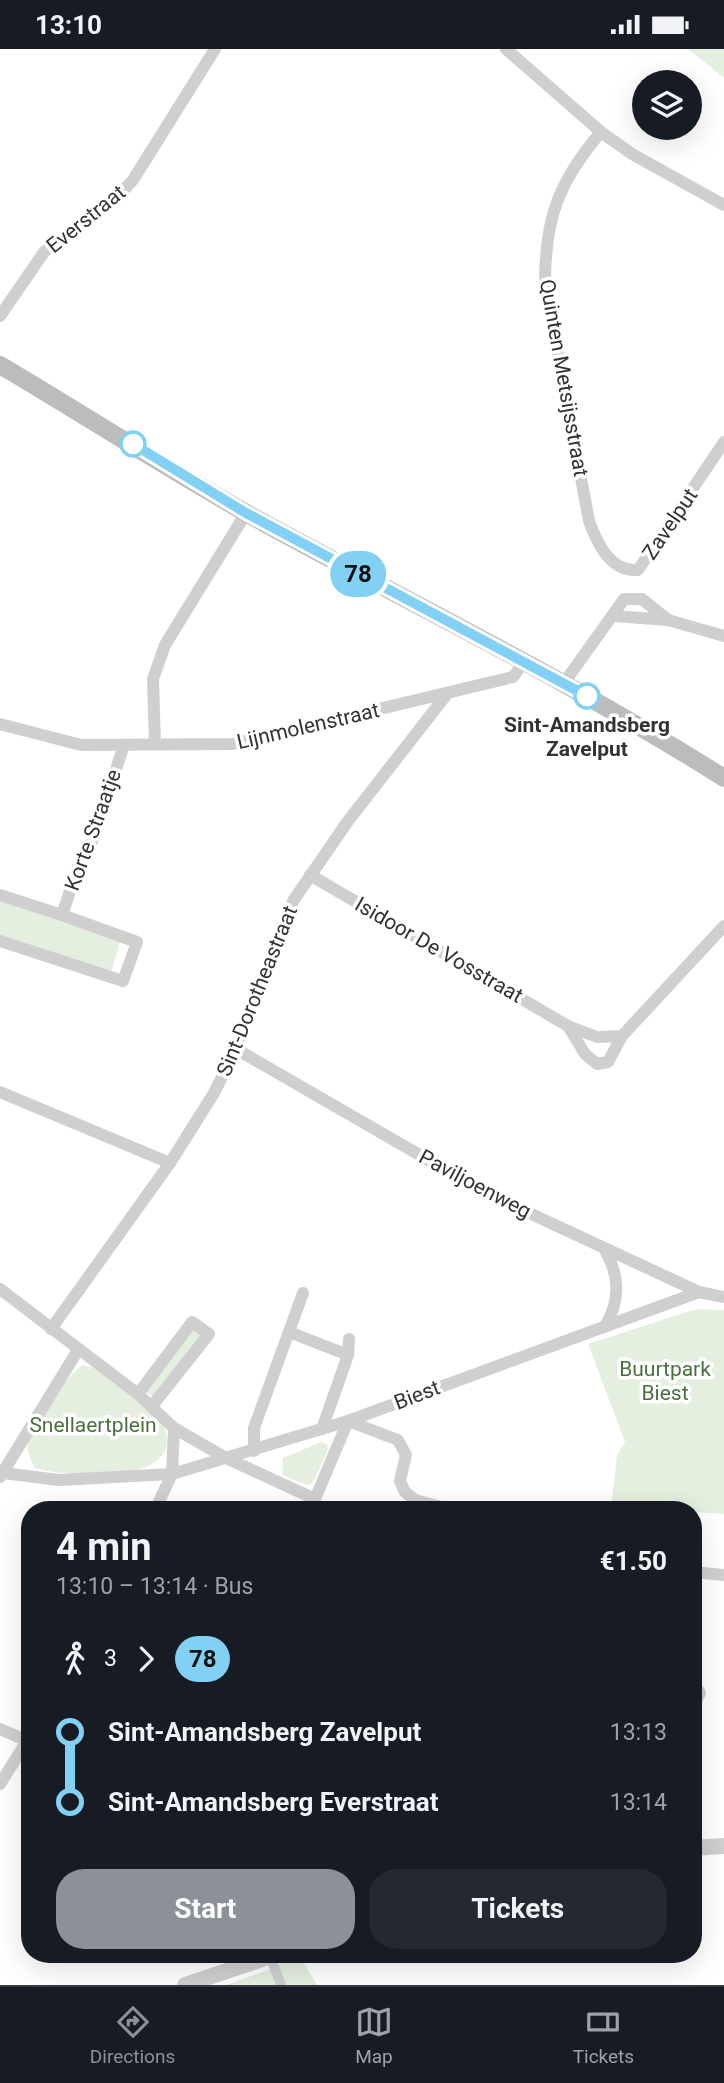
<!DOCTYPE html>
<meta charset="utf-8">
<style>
body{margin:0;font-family:Roboto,sans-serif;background:#242831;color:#f1f3f6;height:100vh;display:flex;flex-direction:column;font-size:26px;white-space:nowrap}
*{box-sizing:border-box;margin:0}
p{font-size:23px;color:#9ea1a6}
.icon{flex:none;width:38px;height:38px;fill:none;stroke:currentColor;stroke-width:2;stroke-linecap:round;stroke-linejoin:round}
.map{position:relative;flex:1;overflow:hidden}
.panel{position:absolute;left:21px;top:1452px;width:681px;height:462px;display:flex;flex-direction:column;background:#171b24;border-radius:28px;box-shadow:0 7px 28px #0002}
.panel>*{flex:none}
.badge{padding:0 14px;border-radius:23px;font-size:24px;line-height:46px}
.tools{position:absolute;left:632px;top:21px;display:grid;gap:14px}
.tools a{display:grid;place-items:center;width:70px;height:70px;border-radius:50%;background:#171b24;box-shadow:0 7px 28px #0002;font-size:35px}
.map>.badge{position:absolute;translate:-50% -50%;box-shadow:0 0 0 4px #fff}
.legs{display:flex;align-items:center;gap:10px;height:77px;padding:0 35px;font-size:23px}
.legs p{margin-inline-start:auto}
.overview{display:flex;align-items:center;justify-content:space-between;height:119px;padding:0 35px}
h1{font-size:38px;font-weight:700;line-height:52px}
.cta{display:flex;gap:14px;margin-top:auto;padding:14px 35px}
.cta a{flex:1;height:80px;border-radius:28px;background:#8c9099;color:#fff;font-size:28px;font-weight:700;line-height:80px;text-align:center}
.cta a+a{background:#242831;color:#f1f3f6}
ul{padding:0 35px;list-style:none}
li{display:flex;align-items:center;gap:24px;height:70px;font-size:26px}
li i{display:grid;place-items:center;width:10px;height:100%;margin:0 9px;background:currentColor}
li i::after{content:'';width:18px;height:18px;margin:-9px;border:5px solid;border-radius:50%;background:#171b24}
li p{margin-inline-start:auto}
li:first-child i{background:linear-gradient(#0000 50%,currentColor 0)}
li:last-child i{background:linear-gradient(currentColor 50%,#0000 0)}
.status{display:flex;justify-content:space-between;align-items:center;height:49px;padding:0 35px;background:#171b24;direction:ltr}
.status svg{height:19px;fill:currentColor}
.tab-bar{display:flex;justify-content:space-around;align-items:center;height:98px;border-top:2px solid #363941;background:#171b24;font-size:19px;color:#9ea1a6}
.tab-bar a{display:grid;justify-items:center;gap:4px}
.tab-bar .current{color:#8c9099}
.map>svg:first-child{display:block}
.green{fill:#e5efe0}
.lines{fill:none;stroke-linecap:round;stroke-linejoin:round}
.pedestrian{stroke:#cfcfcf;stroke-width:10}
.minor{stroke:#cfcfcf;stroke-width:12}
.tertiary{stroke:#cfcfcf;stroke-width:16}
.secondary{stroke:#bcbcbc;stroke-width:18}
.line-1-casing{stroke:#fff;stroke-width:16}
.line-1{stroke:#83d0f5;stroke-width:10}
.stop-1-dot{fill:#fff;stroke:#83d0f5;stroke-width:3.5}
.labels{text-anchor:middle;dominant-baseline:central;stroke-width:7;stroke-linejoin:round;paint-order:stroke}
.street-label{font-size:21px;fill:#323232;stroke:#fff}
.stop-label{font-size:21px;font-weight:bold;fill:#323232;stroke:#fff}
.park-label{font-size:21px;fill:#49713c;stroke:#fff}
</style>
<div class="status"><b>13:10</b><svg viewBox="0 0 49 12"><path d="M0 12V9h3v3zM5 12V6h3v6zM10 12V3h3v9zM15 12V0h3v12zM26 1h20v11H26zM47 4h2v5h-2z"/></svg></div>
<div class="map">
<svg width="724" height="1936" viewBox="0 0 724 1936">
<rect width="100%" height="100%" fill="#fff"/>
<!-- green -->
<g class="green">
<polygon points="688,0 724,0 724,29"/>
<polygon points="0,850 121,890 111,924 0,888"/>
<polygon points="696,1260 724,1261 724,1465 611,1458 617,1407 625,1393 588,1295"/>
<polygon points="194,1279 203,1285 153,1348 145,1342"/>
<path d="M 83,1316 L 94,1319 L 160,1369 C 198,1438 70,1429 35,1419 C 31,1412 26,1402 28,1393 C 31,1378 69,1323 83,1316 Z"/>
<polygon points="321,1393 327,1395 328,1401 313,1434 307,1436 282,1426 283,1409"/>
<polygon points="294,1906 299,1906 317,1936 226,1936 271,1920"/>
</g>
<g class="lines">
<!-- pedestrian -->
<polyline class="pedestrian" points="270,1907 281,1936"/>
<!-- minor -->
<g class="minor">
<polyline points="506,0 601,83 632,105 724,156"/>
<path d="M 601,83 C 559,132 545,169 545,234 L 589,472 C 597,494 610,523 638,521 L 724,393"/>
<polyline points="0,267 44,203 112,154 133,131 215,0"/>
<polyline points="614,567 668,571 724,587"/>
<polyline points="564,634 624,550 642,550 668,571"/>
<polyline points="0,675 81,696 233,695 513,628 524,613"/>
<polyline points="155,695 153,630 165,596 246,464"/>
<polyline points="310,826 568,977 597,988 622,987 724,877"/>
<polyline points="0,846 62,866 80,812 90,798 124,696"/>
<polyline points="0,892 123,932 137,893 62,866"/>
<polyline points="568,977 585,1005 597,1015 608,1013 622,987"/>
<polyline points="236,1000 482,1142 699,1243 724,1248"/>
<polyline points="0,1043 170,1114"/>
<polyline points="0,1240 138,1345 174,1379 226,1409 315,1450 348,1372 398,1391 406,1406 400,1432 405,1443 415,1451 453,1461"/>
<path d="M 606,1276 C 620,1251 620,1228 606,1203"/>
<polyline points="51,1280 170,1114 214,1044 236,1000 293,852 348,772 447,645"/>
<polyline points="289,1283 348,1306"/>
<polyline points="138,1345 192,1273 209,1285 152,1357"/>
<polyline points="322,1380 348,1306 349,1290"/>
<polyline points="254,1402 254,1379 303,1244"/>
<polyline points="3,1424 59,1431 172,1425 348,1372 699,1243"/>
<polyline points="0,1428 78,1301"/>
<polyline points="155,1461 172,1425 174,1379"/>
<polyline points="693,1523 724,1526"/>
<polyline points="693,1634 700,1644 693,1659"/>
<polyline points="0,1680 30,1693"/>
<polyline points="0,1735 27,1692"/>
</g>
<!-- tertiary -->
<g class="tertiary">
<polyline points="693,1799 724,1797"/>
<polyline points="185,1936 274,1906"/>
</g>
<!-- secondary -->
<path class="secondary" d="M 0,316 C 88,368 175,425 264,474 C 418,558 576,635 724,729"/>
</g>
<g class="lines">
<!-- line-1 casing -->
<g class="line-1-casing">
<polyline id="line-1" points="133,395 246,464 587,647"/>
</g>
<!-- line-1 -->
<use href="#line-1" class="line-1"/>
</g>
<!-- markers -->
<g class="stop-1-dot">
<circle cx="133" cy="395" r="12"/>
<circle cx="587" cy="647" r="12"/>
</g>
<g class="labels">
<!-- street labels -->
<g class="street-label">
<text transform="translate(86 170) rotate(-39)">Everstraat</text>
<text transform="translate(564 329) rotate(80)">Quinten Metsijsstraat</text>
<text transform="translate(670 475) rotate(-56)">Zavelput</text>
<text transform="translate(308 677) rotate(-13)">Lijnmolenstraat</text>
<text transform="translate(93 781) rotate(-70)">Korte Straatje</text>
<text transform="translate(439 901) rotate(30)">Isidoor De Vosstraat</text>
<text transform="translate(257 942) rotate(-68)">Sint-Dorotheastraat</text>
<text transform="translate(475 1135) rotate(28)">Paviljoenweg</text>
<text transform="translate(417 1346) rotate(-21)">Biest</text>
</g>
<!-- stop labels -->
<g class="stop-label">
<text x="587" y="676">Sint-Amandsberg<tspan x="587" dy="24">Zavelput</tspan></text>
</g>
<!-- park labels -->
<g class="park-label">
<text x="665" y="1320">Buurtpark<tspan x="665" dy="24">Biest</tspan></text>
<text x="93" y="1376">Snellaertplein</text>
</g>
</g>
</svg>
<div class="tools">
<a><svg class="icon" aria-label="layers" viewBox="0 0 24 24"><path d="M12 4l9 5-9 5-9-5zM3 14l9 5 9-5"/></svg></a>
</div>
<b class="badge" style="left:358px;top:525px;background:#83d0f5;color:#111">78</b>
<section class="panel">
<div class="overview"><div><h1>4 min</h1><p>13:10 – 13:14 · Bus</p></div><b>€1.50</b></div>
<div class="legs"><svg class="icon" aria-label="walk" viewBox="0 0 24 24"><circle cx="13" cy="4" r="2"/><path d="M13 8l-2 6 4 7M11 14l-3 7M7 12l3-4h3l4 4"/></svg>3<svg class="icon" aria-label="forward" viewBox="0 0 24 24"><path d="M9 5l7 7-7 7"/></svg><b class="badge" style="background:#83d0f5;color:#111">78</b></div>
<ul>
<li><i style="color:#83d0f5"></i><b>Sint-Amandsberg Zavelput</b><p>13:13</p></li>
<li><i style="color:#83d0f5"></i><b>Sint-Amandsberg Everstraat</b><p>13:14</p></li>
</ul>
<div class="cta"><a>Start</a><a>Tickets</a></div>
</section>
</div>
<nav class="tab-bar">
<a class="current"><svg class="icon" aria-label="directions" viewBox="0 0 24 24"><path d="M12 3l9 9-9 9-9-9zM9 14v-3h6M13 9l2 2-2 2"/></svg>Directions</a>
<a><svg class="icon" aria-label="map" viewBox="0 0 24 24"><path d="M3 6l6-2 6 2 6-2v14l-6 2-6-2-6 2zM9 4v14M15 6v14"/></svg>Map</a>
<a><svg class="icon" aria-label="tickets" viewBox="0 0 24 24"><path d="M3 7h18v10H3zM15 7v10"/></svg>Tickets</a>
</nav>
